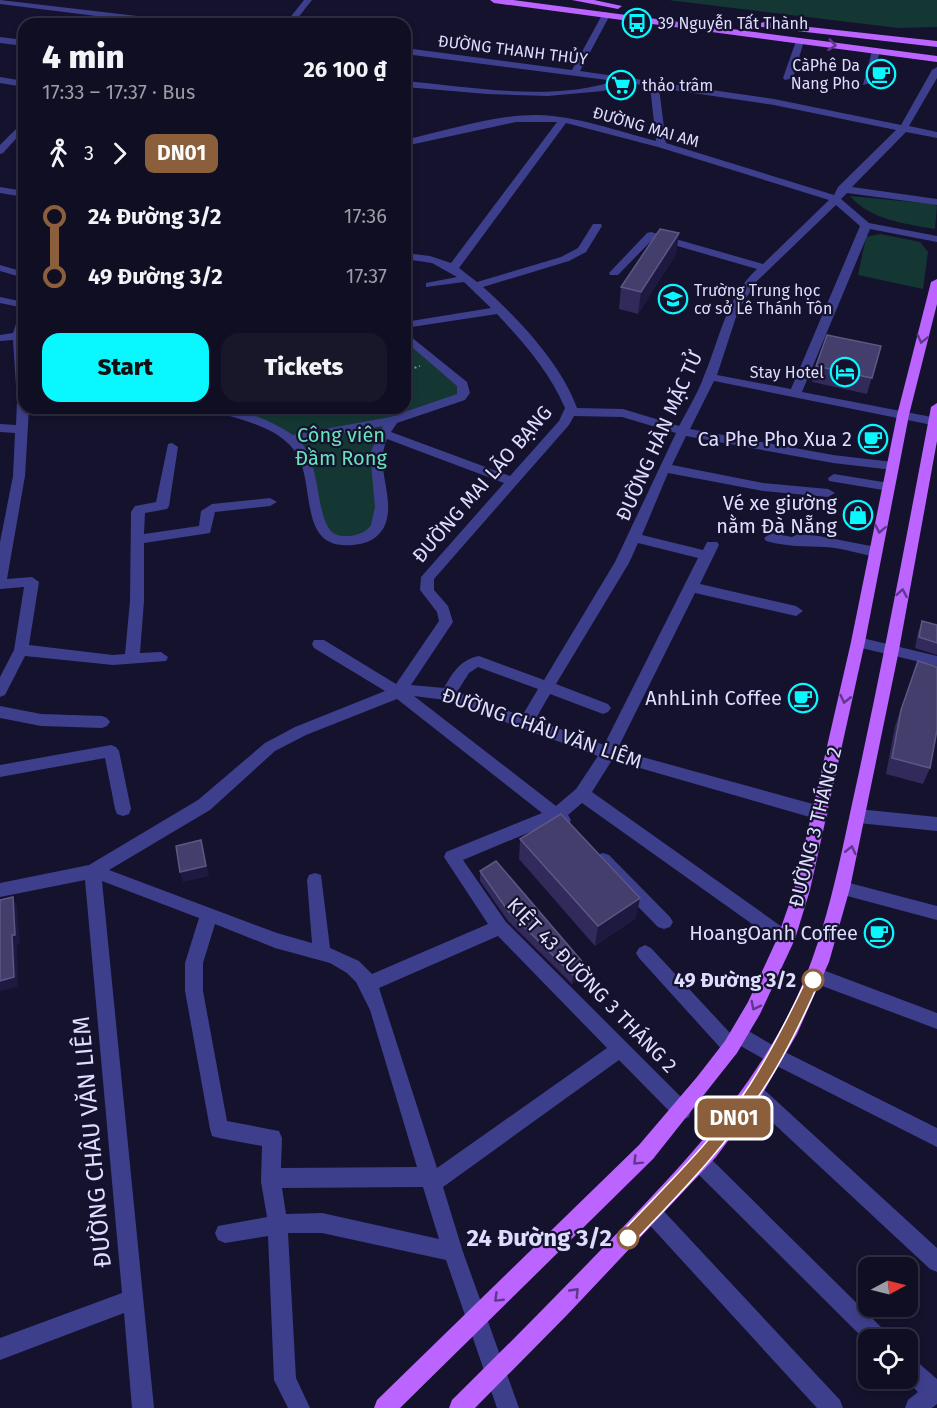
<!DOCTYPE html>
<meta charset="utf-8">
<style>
body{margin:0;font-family:"Fira Sans",sans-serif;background:#18172a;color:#f1f3f6;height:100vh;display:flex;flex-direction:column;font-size:22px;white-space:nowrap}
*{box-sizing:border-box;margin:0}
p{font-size:20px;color:#9b9ca5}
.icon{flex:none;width:33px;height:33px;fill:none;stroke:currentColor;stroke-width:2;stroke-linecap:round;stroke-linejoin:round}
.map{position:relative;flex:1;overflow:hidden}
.side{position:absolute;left:18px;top:18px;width:393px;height:396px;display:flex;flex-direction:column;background:#0f0e22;border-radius:18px;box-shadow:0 3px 9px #0003,0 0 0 2px #2f2e40}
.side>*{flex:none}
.badge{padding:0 12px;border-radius:9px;font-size:21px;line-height:39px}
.needle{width:39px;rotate:83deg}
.controls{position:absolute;left:858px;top:1257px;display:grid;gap:12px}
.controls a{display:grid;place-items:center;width:60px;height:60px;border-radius:12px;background:#0f0e22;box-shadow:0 3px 9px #0003,0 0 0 2px #2f2e40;font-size:30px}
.map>.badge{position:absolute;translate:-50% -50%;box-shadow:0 0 0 3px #fff}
.legs{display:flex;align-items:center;gap:9px;height:66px;padding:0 24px;font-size:20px}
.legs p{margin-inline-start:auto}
.overview{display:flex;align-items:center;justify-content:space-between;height:102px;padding:0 24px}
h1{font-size:33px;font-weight:800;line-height:45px}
.cta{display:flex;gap:12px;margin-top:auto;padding:12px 24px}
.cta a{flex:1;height:69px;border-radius:18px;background:#09f7ff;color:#111;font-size:24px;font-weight:800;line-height:69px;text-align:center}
.cta a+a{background:#18172a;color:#f1f3f6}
ul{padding:0 24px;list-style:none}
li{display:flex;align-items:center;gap:21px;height:60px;font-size:22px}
li i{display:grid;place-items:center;width:9px;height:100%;margin:0 8px;background:currentColor}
li i::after{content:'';width:15px;height:15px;margin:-8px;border:4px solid;border-radius:50%;background:#0f0e22}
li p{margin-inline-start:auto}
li:first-child i{background:linear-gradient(#0000 50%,currentColor 0)}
li:last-child i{background:linear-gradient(currentColor 50%,#0000 0)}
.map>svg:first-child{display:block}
.green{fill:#143733}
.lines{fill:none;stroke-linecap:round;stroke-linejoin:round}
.path{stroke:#30c0ae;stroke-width:2;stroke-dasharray:2 3;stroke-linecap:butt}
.minor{fill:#3d3f8c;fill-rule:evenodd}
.major{fill:#bb64ff;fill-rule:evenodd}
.wall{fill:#312a5a}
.shaded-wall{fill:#1e1941}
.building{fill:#443e6c;stroke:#5c5783;stroke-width:1.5}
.oneway{stroke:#5f378c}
.line-1{fill:#8b5e3c;stroke:#fff;stroke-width:1.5}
.stop-1-dot{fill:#fff;stroke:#8b5e3c;stroke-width:3}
.labels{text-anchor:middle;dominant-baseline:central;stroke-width:4.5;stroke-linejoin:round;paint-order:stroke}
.far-poi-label{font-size:16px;fill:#dfddff;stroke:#14122d;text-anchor:start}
.far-street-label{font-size:16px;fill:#dfddff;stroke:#14122d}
.park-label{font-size:20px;fill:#67e2bb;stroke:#14122d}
.street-label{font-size:20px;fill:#dfddff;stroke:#14122d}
.poi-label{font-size:20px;fill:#dfddff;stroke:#14122d;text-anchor:end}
.stop-label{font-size:20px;font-weight:bold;fill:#dfddff;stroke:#14122d;text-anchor:end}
.near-street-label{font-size:24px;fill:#dfddff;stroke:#14122d}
.near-stop-label{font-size:24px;font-weight:bold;fill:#dfddff;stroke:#14122d;text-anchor:end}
</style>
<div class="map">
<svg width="937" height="1408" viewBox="0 0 937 1408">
<rect width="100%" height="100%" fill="#14122d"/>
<!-- green -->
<g class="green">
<polygon points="668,0 937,0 937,27 898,28"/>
<path d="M 850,196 L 933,204 L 937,206 L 935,229 C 907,224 870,220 850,196 Z"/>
<polygon points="880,234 920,242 928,252 923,289 858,275 866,237"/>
<polygon points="405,337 465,389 461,397 392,420 375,461 381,513 366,538 329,538 306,457 265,424 216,408 405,408"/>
</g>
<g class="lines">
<!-- path -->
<polyline class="path" points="405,371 420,366"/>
<!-- minor -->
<g class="minor">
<polygon points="0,0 180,21 184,24 160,24 0,4"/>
<polygon points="304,0 312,0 293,24 285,24"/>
<path d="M 606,12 L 610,15 L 580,71 L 774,99 L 901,125 L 932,70 L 937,67 L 937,78 L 909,126 L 937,132 L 937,138 L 906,132 L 852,187 L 937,199 L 937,205 L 847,193 L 841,199 L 869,223 L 937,236 L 937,242 L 870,229 L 802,392 L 937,418 L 937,426 L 714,381 L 690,429 L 833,455 L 893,462 L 899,466 L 893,470 L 833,463 L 686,436 L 672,465 L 763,483 L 828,489 L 835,493 L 828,497 L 763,491 L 668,473 L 642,535 L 703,550 L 707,542 L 717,542 L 719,545 L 700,584 L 796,606 L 803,611 L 796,616 L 695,593 L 617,750 L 820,806 L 826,808 L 828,813 L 826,818 L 820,820 L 612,760 L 592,792 L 792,934 L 795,939 L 792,944 L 786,947 L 780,944 L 582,803 L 568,815 L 571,820 L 569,825 L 563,827 L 554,822 L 463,860 L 506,922 L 689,1105 L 691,1111 L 689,1117 L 682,1120 L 675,1117 L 619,1060 L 443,1187 L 463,1252 L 519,1408 L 497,1408 L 446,1260 L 322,1233 L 288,1233 L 296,1378 L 310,1408 L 288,1408 L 274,1380 L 268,1236 L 225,1243 L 218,1240 L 215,1233 L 218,1226 L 267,1217 L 261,1182 L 262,1146 L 219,1138 L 212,1136 L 210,1129 L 185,991 L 185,963 L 199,918 L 102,881 L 154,1408 L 132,1408 L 124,1313 L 0,1360 L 0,1338 L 122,1293 L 85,880 L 0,897 L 0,883 L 89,865 L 198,800 L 265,743 L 295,727 L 385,691 L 314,648 L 312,644 L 314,640 L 324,640 L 396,684 L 439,621 L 437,612 L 420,590 L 421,577 L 504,483 L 387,439 C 374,468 396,497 385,525 C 380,536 371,542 360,544 C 293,556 319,483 294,450 C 276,426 238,419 212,411 L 210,408 C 239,408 268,418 293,435 L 390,417 L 457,394 L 457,386 L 405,341 L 405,332 L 467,382 L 470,393 L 465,400 L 397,423 L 391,432 L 510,476 L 559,421 L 565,408 C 550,372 523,342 497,314 L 405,328 L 405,322 L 491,308 L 464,282 L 426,287 L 426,283 L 457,277 L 432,263 L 405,259 L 405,253 L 430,256 L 451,263 L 557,122 L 516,122 L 405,146 L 405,140 C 445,131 497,114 538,115 C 577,116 617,131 656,141 L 650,86 L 628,83 L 603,91 L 548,96 L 487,94 L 405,87 L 405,81 C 473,87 549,102 615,81 L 405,54 L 405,48 L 572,70 L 602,15 ZM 659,88 L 774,105 L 896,130 L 838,187 L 834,195 L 666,143 ZM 566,123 L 658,147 L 829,200 L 763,264 L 651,232 L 647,233 L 609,273 L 610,275 L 618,275 L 653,239 L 757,269 C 726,298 720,338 704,376 C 698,393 688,409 679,426 L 623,409 L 577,408 C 562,365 517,317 483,287 L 569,261 L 586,252 L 602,226 L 601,224 L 593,224 L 578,248 L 561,257 L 477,282 L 459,268 ZM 836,205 L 860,226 L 791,389 L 717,375 L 738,311 L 757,281 ZM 574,416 L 622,417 L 676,433 L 615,562 L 544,680 L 479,656 C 460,660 453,672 444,688 L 411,685 L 453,622 L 448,606 L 434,590 L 434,579 L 569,425 ZM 383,426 L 370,453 L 375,507 L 371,525 C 366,532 360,534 351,536 C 345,536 339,537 333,533 C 315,518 322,465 300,441 ZM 638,543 L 698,558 L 604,745 L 535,720 L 550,694 L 603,714 L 608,712 L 611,708 L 608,704 L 556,684 L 629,563 ZM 478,667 L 538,689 L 522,716 L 457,692 L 469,673 ZM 414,696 L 445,700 L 598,756 L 576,789 L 556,806 ZM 397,699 L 542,813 L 446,852 L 444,857 L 488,924 L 372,974 L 359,961 L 330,948 L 321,875 L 315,873 L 309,875 L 307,880 L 312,943 L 277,933 L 109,870 L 210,810 L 275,751 L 306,735 ZM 215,924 L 275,948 L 330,963 L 347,973 L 356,982 L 370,1010 L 417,1167 L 281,1168 L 282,1138 L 279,1131 L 227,1121 L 203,991 L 203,963 ZM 498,936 L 607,1048 L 437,1168 L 379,988 ZM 423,1187 L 439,1239 L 322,1213 L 286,1214 L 282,1188 Z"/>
<polygon points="0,37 24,40 24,46 0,43"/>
<polygon points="800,38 804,41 793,78 785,80 783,78 796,41"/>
<polygon points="876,48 880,51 871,83 863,85 872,51"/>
<polygon points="0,77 24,81 24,87 0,83"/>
<polygon points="405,106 411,107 413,109 405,112"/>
<polygon points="24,121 24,130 3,153 0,154 0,145"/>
<polygon points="0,187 24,191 24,197 0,193"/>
<polygon points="0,265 24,272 24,278 0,271"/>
<polygon points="0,297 24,302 24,308 0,303"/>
<polygon points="24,315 24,408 29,408 25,476 7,579 32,577 39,582 29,645 113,655 125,654 130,601 131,512 135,506 156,502 168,444 172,443 178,447 169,506 167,509 145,513 144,534 199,526 201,511 212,504 270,498 277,502 270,506 215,512 210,533 144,543 144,601 140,653 161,652 168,657 166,661 113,665 25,656 5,695 0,697 0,677 14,650 24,587 0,589 0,542 13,476 15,433 0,432 0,424 16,425 17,401 13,340 0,341 0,335 13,333 18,318"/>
<polygon points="834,474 889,483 895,487 889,491 829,481 828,478"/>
<path d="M 771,533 L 792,537 L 798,534 L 819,536 L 876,547 L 883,552 L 876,557 C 860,554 842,548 825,547 C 805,546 787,547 766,541 L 764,538 Z"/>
<polygon points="858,637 937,656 937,666 853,646 851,642"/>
<polygon points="0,706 41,714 102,716 107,718 110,722 107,726 102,728 41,726 0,718"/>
<polygon points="111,745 116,747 119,751 131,809 129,814 123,816 117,814 115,809 105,758 0,777 0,765"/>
<polygon points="858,809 937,817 937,831 858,823 852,821 850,816 852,811"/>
<polygon points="603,853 609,855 670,917 673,922 670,927 664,929 658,927 597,865 595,860 597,855"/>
<polygon points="842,881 937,906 937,920 836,893 834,888 836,883"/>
<polygon points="645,945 651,948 731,1034 733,1029 739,1027 745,1029 781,1050 937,1128 937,1147 769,1062 739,1045 737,1053 731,1055 725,1053 639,958 636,953 639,948"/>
<polygon points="815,967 937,1013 937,1029 809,981 806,975 809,969"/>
<polygon points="753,1083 760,1086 937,1248 937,1272 930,1269 746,1098 744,1092 746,1086"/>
<polygon points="699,1152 706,1154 887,1333 890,1340 868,1340 868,1343 692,1168 689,1161 692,1154"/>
<polygon points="652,1203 659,1206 840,1400 843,1408 817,1408 645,1220 642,1213 645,1206"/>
<polygon points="908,1356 915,1360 937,1379 937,1404 932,1408 905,1408 908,1400 918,1392 904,1378 908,1378"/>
</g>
<!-- major -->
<g class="major">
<polygon points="490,0 513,0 937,56 937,62 494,3"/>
<polygon points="572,0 594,0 622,6 618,9"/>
<polygon points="764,22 937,41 937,47 761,27 761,23"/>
<polygon points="937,279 937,304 909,415 865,642 810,890 795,939 760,1014 737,1053 653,1159 400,1408 374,1408 377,1400 639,1145 697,1077 725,1041 748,1002 777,939 794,890 851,642 897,415 931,282"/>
<path d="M 937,403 L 937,441 L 899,650 L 850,888 L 829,962 L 797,1034 L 760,1098 L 716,1157 L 568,1314 L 475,1408 L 449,1408 L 452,1400 C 511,1342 568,1284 625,1225 C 686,1161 741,1102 784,1023 C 826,946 840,857 859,772 C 885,651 908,529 931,407 Z"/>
</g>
</g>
<!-- wall -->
<g class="wall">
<polygon points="679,233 676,254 638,314 619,309 621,287"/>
<polygon points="881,346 867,394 812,382 816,366"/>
<polygon points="922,621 937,625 937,655 915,648 918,632"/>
<polygon points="918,661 930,768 923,784 886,774 895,726"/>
<polygon points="520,839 636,918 595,946 519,859"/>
<polygon points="480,871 586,966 585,975 572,984 508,921 480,881"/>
</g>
<!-- shaded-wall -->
<g class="shaded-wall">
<polygon points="679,233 676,254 638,314 641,292"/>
<polygon points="201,840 209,876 183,882 180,872"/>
<polygon points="13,897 17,906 20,944 17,945 18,987 0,991 0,981 12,935"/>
<polygon points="640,898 636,918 595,946 598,926"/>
<polygon points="586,966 585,975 572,984 573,975"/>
</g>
<!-- building -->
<g class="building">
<polygon points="660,229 679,233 641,292 621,287"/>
<polygon points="827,335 881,346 872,378 816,366"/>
<polygon points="922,621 937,625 937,643 919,637"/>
<polygon points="918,661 937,667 937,730 930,768 892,758 901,710"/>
<polygon points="561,814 640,898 598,926 520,839"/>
<polygon points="201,840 206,866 180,872 176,846"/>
<polygon points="496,861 586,966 573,975 508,911 480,871"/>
<polygon points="13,897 15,935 12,935 14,977 0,981 0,900"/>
</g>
<!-- one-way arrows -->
<defs><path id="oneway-chevron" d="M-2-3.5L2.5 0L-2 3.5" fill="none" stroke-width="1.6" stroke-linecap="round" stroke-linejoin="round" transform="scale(1.5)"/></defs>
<g class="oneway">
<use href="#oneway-chevron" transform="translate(832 45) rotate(7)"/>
<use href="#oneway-chevron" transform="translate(922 339) rotate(104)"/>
<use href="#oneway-chevron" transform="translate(880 529) rotate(101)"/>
<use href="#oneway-chevron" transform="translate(902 593) rotate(-80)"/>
<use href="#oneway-chevron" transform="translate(845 699) rotate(103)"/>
<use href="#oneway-chevron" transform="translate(851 850) rotate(-77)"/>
<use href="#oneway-chevron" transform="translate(755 1006) rotate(117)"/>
<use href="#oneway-chevron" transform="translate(637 1161) rotate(135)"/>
<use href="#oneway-chevron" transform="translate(575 1292) rotate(-46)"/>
<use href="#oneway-chevron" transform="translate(498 1298) rotate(136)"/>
</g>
<!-- line-1 -->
<path class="line-1" d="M 813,974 L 818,976 L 820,980 C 802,1021 783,1061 758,1097 C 722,1151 677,1196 633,1243 L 628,1245 L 622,1243 L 620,1238 L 622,1232 C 666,1185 714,1140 749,1086 C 772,1050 790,1014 808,976 Z"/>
<!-- icons -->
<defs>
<g id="bus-ring" transform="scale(1.5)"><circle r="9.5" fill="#14122d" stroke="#09f7ff" stroke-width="1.5"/><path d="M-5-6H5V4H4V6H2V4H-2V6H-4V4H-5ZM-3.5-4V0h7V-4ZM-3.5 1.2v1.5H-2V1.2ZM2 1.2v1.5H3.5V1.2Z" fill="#09f7ff"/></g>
<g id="cafe-ring" transform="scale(1.5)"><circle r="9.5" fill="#14122d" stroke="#09f7ff" stroke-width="1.5"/><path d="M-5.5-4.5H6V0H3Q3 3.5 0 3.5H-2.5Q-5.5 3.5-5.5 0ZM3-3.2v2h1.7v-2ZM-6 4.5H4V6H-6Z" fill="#09f7ff"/></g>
<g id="supermarket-ring" transform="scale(1.5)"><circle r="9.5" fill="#14122d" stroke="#09f7ff" stroke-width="1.5"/><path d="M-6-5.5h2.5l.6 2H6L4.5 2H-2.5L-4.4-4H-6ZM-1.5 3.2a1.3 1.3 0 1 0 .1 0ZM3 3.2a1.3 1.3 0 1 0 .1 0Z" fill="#09f7ff"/></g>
<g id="school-ring" transform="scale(1.5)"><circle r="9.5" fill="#14122d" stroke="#09f7ff" stroke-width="1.5"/><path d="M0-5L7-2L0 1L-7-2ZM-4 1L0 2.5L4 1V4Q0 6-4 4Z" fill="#09f7ff"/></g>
<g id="hotel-ring" transform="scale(1.5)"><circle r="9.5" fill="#14122d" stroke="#09f7ff" stroke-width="1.5"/><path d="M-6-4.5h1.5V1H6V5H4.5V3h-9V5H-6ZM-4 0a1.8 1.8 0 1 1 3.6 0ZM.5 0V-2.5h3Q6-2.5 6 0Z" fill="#09f7ff"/></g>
<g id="shop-ring" transform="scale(1.5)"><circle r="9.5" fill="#14122d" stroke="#09f7ff" stroke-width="1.5"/><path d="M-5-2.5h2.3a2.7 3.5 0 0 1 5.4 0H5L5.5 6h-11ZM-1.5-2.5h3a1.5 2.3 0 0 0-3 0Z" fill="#09f7ff"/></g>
</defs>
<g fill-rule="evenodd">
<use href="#bus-ring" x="637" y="23"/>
<use href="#cafe-ring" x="881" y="74"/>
<use href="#supermarket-ring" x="621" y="85"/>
<use href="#school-ring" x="673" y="299"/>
<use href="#hotel-ring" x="845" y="372"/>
<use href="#cafe-ring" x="873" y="439"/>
<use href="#shop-ring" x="858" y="515"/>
<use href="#cafe-ring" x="803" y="698"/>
<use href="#cafe-ring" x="879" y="933"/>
</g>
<!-- markers -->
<g class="stop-1-dot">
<circle cx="813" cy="980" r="10"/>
<circle cx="628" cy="1238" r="10"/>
</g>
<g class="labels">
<!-- far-poi labels -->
<g class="far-poi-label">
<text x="658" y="23">39 Nguyễn Tất Thành</text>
<text x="860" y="65" text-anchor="end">CàPhê Da<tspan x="860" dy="18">Nang Pho</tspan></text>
<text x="642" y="85">thảo trâm</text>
<text x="694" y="290">Trường Trung học<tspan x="694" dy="18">cơ sở Lê Thánh Tôn</tspan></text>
<text x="824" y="372" text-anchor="end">Stay Hotel</text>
</g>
<!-- far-street labels -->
<g class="far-street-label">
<text transform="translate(513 50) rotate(7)">ĐƯỜNG THANH THỦY</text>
<text transform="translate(646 127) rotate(16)">ĐƯỜNG MAI AM</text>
</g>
<!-- park labels -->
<g class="park-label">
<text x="341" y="435">Công viên<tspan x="341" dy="23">Đầm Rong</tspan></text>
</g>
<!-- street labels -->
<g class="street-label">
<text transform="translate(659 436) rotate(-66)">ĐƯỜNG HÀN MẶC TỬ</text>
<text transform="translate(482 484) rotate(-49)">ĐƯỜNG MAI LÃO BẠNG</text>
<text transform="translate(542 728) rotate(19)">ĐƯỜNG CHÂU VĂN LIÊM</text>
<text transform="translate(815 827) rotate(-76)">ĐƯỜNG 3 THÁNG 2</text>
<text transform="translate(592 985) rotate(46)">KIỆT 43 ĐƯỜNG 3 THÁNG 2</text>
</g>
<!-- poi labels -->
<g class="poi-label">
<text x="852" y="439">Ca Phe Pho Xua 2</text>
<text x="837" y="503">Vé xe giường<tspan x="837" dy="23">nằm Đà Nẵng</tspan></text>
<text x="782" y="698">AnhLinh Coffee</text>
<text x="858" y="933">HoangOanh Coffee</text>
</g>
<!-- stop labels -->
<g class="stop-label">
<text x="796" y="980">49 Đường 3/2</text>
</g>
<!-- near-street labels -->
<g class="near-street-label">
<text transform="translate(92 1142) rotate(-95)">ĐƯỜNG CHÂU VĂN LIÊM</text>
</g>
<!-- near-stop labels -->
<g class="near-stop-label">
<text x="612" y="1238">24 Đường 3/2</text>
</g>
</g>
</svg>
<div class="controls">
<a><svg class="needle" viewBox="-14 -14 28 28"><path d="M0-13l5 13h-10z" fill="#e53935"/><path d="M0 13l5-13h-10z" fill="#9b9ca5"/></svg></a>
<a><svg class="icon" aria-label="locate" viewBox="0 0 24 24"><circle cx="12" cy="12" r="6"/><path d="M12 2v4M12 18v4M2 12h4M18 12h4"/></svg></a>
</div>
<b class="badge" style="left:734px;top:1118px;background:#8b5e3c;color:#fff">DN01</b>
<section class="side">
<div class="overview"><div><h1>4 min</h1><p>17:33 – 17:37 · Bus</p></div><b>26 100 ₫</b></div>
<div class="legs"><svg class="icon" aria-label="walk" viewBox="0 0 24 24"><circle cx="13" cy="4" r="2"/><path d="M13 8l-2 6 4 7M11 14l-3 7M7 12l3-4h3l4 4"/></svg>3<svg class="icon" aria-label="forward" viewBox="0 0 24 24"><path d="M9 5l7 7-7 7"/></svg><b class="badge" style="background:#8b5e3c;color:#fff">DN01</b></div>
<ul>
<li><i style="color:#8b5e3c"></i><b>24 Đường 3/2</b><p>17:36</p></li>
<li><i style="color:#8b5e3c"></i><b>49 Đường 3/2</b><p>17:37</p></li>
</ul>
<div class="cta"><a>Start</a><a>Tickets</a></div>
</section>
</div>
